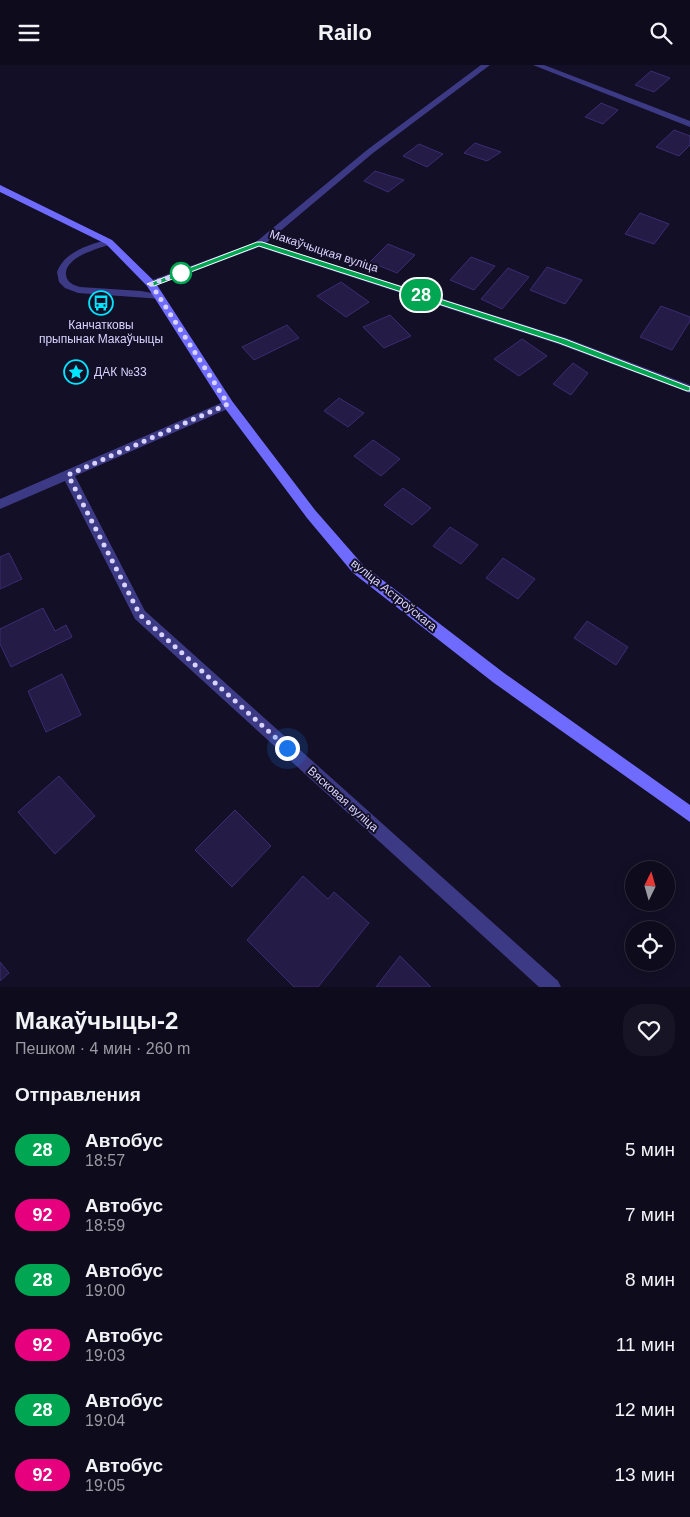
<!DOCTYPE html>
<html lang="ru">
<meta charset="utf-8">
<style>
body{margin:0;font-family:Helvetica,sans-serif;background:#171425;color:#f1f3f6;height:100vh;display:flex;flex-direction:column;font-size:19px;white-space:nowrap}
*{box-sizing:border-box;margin:0}
p{font-size:16px;color:#9b9ba3}
.icon{flex:none;width:28px;height:28px;fill:none;stroke:currentColor;stroke-width:2;stroke-linecap:round;stroke-linejoin:round}
.map{position:relative;height:922px;overflow:hidden}
.panel{display:flex;flex-direction:column;background:#0e0b1c;flex:1}
.panel>*{flex:none}
.badge{padding:0 10px;border-radius:16px;font-size:18px;line-height:32px}
.needle{width:32px;rotate:5deg}
.buttons{position:absolute;left:625px;top:796px;display:grid;gap:10px}
.buttons a{display:grid;place-items:center;width:50px;height:50px;border-radius:50%;background:#0e0b1c;box-shadow:0 2px 12px #0003,0 0 0 1px #2e2b3b;font-size:25px}
.you{position:absolute;width:25px;height:25px;margin:-12px;border:4px solid #fff;border-radius:50%;background:#1a73e8;box-shadow:0 0 0 8px #1a73e833}
.map>.badge{position:absolute;translate:-50% -50%;box-shadow:0 0 0 2px #fff}
h2{padding:0 15px;font-size:19px;line-height:45px}
.round{display:grid;place-items:center;flex:none;width:52px;height:52px;border-radius:20px;background:#171425}
.overview{display:flex;align-items:center;justify-content:space-between;height:85px;padding:0 15px}
h1{font-size:24px;font-weight:700;line-height:38px}
ul{padding:0;list-style:none}
li{display:flex;align-items:center;gap:15px;height:65px;padding:0 15px}
li div{flex:1}
li b{display:block;font-size:19px}
li em{font-style:normal}
li .badge{min-width:55px;font-weight:700;text-align:center}
header{display:flex;justify-content:space-between;align-items:center;height:65px;padding:0 15px;background:#0e0b1c;font-size:22px;font-weight:700}
.map>svg:first-child{display:block}
.building{fill:#241b47;stroke:#3b2d73}
.lines{fill:none;stroke-linecap:round;stroke-linejoin:round}
.lane{fill:#3d3a85;fill-rule:evenodd}
.street{fill:#3d3a85;fill-rule:evenodd}
.secondary{fill:#6f6bff;fill-rule:evenodd}
.line{fill:#00a651;stroke:#fff}
.walk{stroke:#d9d4ff;stroke-width:5;stroke-dasharray:0 9}
.stop-dot{fill:#fff;stroke:#00a651;stroke-width:2.5}
.labels{text-anchor:middle;dominant-baseline:central;stroke-width:4;stroke-linejoin:round;paint-order:stroke}
.street-label{font-size:12px;fill:#d9d4ff;stroke:#130f26}
.poi-label{font-size:12px;fill:#d9d4ff;stroke:#130f26}
</style>
<header><svg class="icon" aria-label="menu" viewBox="0 0 24 24"><path d="M4 6h16M4 12h16M4 18h16"/></svg>Railo<svg class="icon" aria-label="search" viewBox="0 0 24 24"><circle cx="10" cy="10" r="6"/><path d="M15 15l6 6"/></svg></header>
<div class="map">
<svg width="690" height="922" viewBox="0 0 690 922">
<rect width="100%" height="100%" fill="#130f26"/>
<!-- building -->
<g class="building">
<polygon points="651,6 670,13 654,27 635,20"/>
<polygon points="601,38 618,45 603,59 585,52"/>
<polygon points="674,65 690,71 690,80 679,91 656,82"/>
<polygon points="475,78 501,87 487,96 464,88"/>
<polygon points="419,79 443,89 427,102 403,91"/>
<polygon points="375,106 404,115 388,127 364,116"/>
<polygon points="640,148 669,159 654,179 625,169"/>
<polygon points="388,179 415,190 397,208 370,197"/>
<polygon points="471,192 495,201 474,225 450,215"/>
<polygon points="547,202 582,215 565,239 530,225"/>
<polygon points="508,203 529,212 502,244 481,234"/>
<polygon points="341,217 369,237 346,252 317,231"/>
<polygon points="661,241 690,252 690,256 672,285 640,272"/>
<polygon points="390,250 411,271 384,283 363,262"/>
<polygon points="287,260 299,273 254,295 242,282"/>
<polygon points="522,274 547,291 519,311 494,294"/>
<polygon points="573,298 588,308 571,330 553,319"/>
<polygon points="339,333 364,348 348,362 324,346"/>
<polygon points="373,375 400,394 381,411 354,391"/>
<polygon points="403,423 431,443 412,460 384,440"/>
<polygon points="450,462 478,480 461,499 433,481"/>
<polygon points="9,488 22,514 0,524 0,492"/>
<polygon points="503,493 535,514 518,534 486,513"/>
<polygon points="43,543 55,566 66,560 72,572 11,602 0,579 0,564"/>
<polygon points="587,556 628,582 616,600 574,573"/>
<polygon points="62,609 81,650 46,667 28,626"/>
<polygon points="59,711 95,751 55,789 18,747"/>
<polygon points="235,745 271,781 232,822 195,785"/>
<polygon points="303,811 328,834 334,827 369,858 318,922 294,922 247,875"/>
<polygon points="400,891 431,922 376,922"/>
<polygon points="0,897 9,908 0,916"/>
</g>
<g class="lines">
<!-- lane -->
<path class="lane" d="M 109,174 L 113,177 L 112,179 C 99,183 64,192 66,210 C 67,218 74,220 80,222 L 141,226 L 162,230 L 162,234 L 78,228 L 65,223 L 59,217 L 57,207 C 65,186 89,180 109,174 Z"/>
<!-- street -->
<g class="street">
<polygon points="481,0 490,0 373,88 266,178 566,273 690,320 690,328 558,279 259,182 155,221 147,221 147,217 256,177 367,85"/>
<polygon points="533,0 544,0 690,56 690,62"/>
<polygon points="228,335 234,339 232,342 75,411 145,546 558,916 561,922 539,922 135,554 65,416 0,444 0,434"/>
</g>
<!-- secondary -->
<polygon class="secondary" points="0,120 112,175 155,217 232,336 315,445 363,500 504,608 690,740 690,757 494,618 353,508 307,453 224,342 147,221 106,179 0,127"/>
</g>
<!-- line -->
<polygon class="line" points="257,177 262,177 565,274 690,322 690,326 687,326 559,278 259,181 154,221 147,219"/>
<g class="lines">
<!-- walk -->
<polyline class="walk" points="181,208 187,206 151,219 228,339 68,410 140,550 287,683"/>
</g>
<!-- icons -->
<defs>
<g id="bus-ring" transform="scale(1.25)"><circle r="9.5" fill="#130f26" stroke="#00e5ff" stroke-width="1.5"/><path d="M-5-6H5V4H4V6H2V4H-2V6H-4V4H-5ZM-3.5-4V0h7V-4ZM-3.5 1.2v1.5H-2V1.2ZM2 1.2v1.5H3.5V1.2Z" fill="#00e5ff"/></g>
<g id="sight-ring" transform="scale(1.25)"><circle r="9.5" fill="#130f26" stroke="#00e5ff" stroke-width="1.5"/><path d="M0-6L1.8-2.2L6-1.7L2.9 1.2L3.7 5.4L0 3.3L-3.7 5.4L-2.9 1.2L-6-1.7L-1.8-2.2Z" fill="#00e5ff"/></g>
</defs>
<g fill-rule="evenodd">
<use href="#bus-ring" x="101" y="238"/>
<use href="#sight-ring" x="76" y="307"/>
</g>
<!-- markers -->
<circle class="stop-dot" cx="181" cy="208" r="10"/>
<g class="labels">
<!-- street labels -->
<g class="street-label">
<text transform="translate(324 186) rotate(18)">Макаўчыцкая вуліца</text>
<text transform="translate(394 530) rotate(39)">вуліца Астроўскага</text>
<text transform="translate(343 734) rotate(42)">Вясковая вуліца</text>
</g>
<!-- poi labels -->
<g class="poi-label">
<text x="101" y="260">Канчатковы<tspan x="101" dy="14">прыпынак Макаўчыцы</tspan></text>
<text x="94" y="307" text-anchor="start">ДАК №33</text>
</g>
</g>
</svg>
<div class="buttons">
<a><svg class="needle" viewBox="-14 -14 28 28"><path d="M0-13l5 13h-10z" fill="#e53935"/><path d="M0 13l5-13h-10z" fill="#9b9ba3"/></svg></a>
<a><svg class="icon" aria-label="locate" viewBox="0 0 24 24"><circle cx="12" cy="12" r="6"/><path d="M12 2v4M12 18v4M2 12h4M18 12h4"/></svg></a>
</div>
<div class="you" style="left:287px;top:683px"></div>
<b class="badge" style="left:421px;top:230px;background:#00a651;color:#fff">28</b>
</div>
<section class="panel">
<div class="overview"><div><h1>Макаўчыцы-2</h1><p>Пешком · 4 мин · 260 m</p></div><a class="round"><svg class="icon" aria-label="heart" viewBox="0 0 24 24"><path d="M12 20l-8-8c-3-5 5-10 8-4 3-6 11-1 8 4z"/></svg></a></div>
<h2>Отправления</h2>
<ul>
<li><span class="badge" style="background:#00a651;color:#fff">28</span><div><b>Автобус</b><p>18:57</p></div><em>5 мин</em></li>
<li><span class="badge" style="background:#e6007e;color:#fff">92</span><div><b>Автобус</b><p>18:59</p></div><em>7 мин</em></li>
<li><span class="badge" style="background:#00a651;color:#fff">28</span><div><b>Автобус</b><p>19:00</p></div><em>8 мин</em></li>
<li><span class="badge" style="background:#e6007e;color:#fff">92</span><div><b>Автобус</b><p>19:03</p></div><em>11 мин</em></li>
<li><span class="badge" style="background:#00a651;color:#fff">28</span><div><b>Автобус</b><p>19:04</p></div><em>12 мин</em></li>
<li><span class="badge" style="background:#e6007e;color:#fff">92</span><div><b>Автобус</b><p>19:05</p></div><em>13 мин</em></li>
</ul>
</section>
